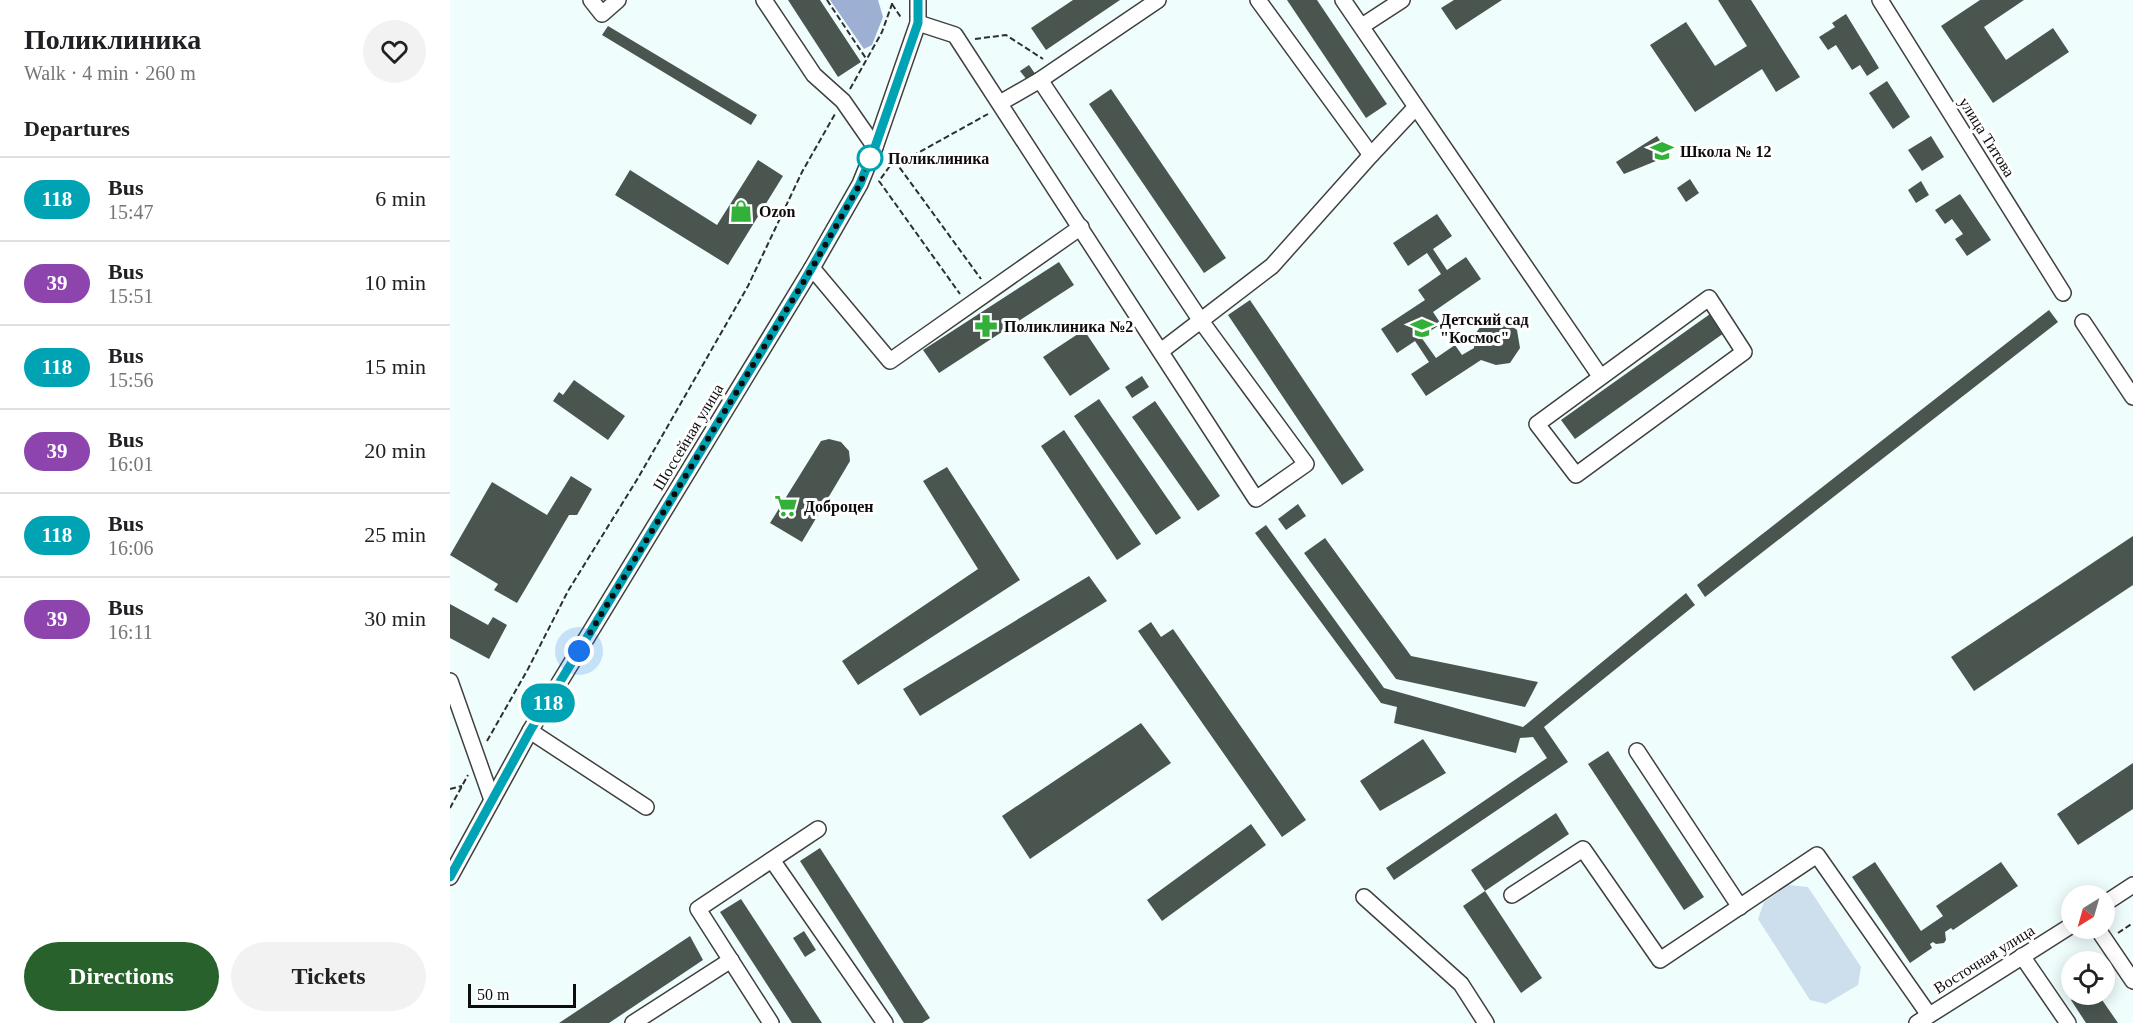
<!DOCTYPE html>
<meta charset="utf-8">
<style>
body{margin:0;font-family:Georgia,serif;background:#f2f2f2;color:#202124;height:100vh;display:flex;flex-direction:column;font-size:22px;white-space:nowrap}
*{box-sizing:border-box;margin:0}
p{font-size:20px;color:#757577}
.icon{flex:none;width:33px;height:33px;fill:none;stroke:currentColor;stroke-width:2;stroke-linecap:round;stroke-linejoin:round}
.map{position:relative;flex:1;overflow:hidden}
.panel{display:flex;flex-direction:column;background:#fff;width:450px}
.panel>*{flex:none}
.badge{padding:0 12px;border-radius:20px;font-size:21px;line-height:39px}
.needle{width:39px;rotate:217deg}
.controls{position:absolute;left:1611px;top:885px;display:grid;gap:12px}
.controls a{display:grid;place-items:center;width:54px;height:54px;border-radius:50%;background:#fff;box-shadow:0 3px 15px #0003;font-size:30px}
.scale{position:absolute;left:18px;bottom:15px;width:108px;box-sizing:border-box;padding-left:6px;border:3px solid #0d0d0d;border-top:0;font-size:16px;line-height:21px;white-space:nowrap;color:#0d0d0d;-webkit-text-stroke:4px #fff;paint-order:stroke}
.you{position:absolute;width:30px;height:30px;margin:-15px;border:4px solid #fff;border-radius:50%;background:#1a73e8;box-shadow:0 0 0 9px #1a73e833}
.map>.badge{position:absolute;translate:-50% -50%;box-shadow:0 0 0 3px #fff}
h2{padding:0 24px;font-size:22px;line-height:54px}
.round{display:grid;place-items:center;flex:none;width:63px;height:63px;border-radius:32px;background:#f2f2f2}
.overview{display:flex;align-items:center;justify-content:space-between;height:102px;padding:0 24px}
h1{font-size:28px;font-weight:600;line-height:45px}
.cta{display:flex;gap:12px;margin-top:auto;padding:12px 24px}
.cta a{flex:1;height:69px;border-radius:36px;background:#29612d;color:#fff;font-size:24px;font-weight:600;line-height:69px;text-align:center}
.cta a+a{background:#f2f2f2;color:#202124}
ul{padding:0;list-style:none}
li{display:flex;align-items:center;gap:18px;height:84px;padding:0 24px;border-top:2px solid #e0e0e0}
li div{flex:1}
li b{display:block;font-size:22px}
li em{font-style:normal}
li .badge{min-width:66px;font-weight:700;text-align:center}
main{display:flex;flex:1;min-height:0}
.map>svg:first-child{display:block}
.forest{fill:#9db0d4}
.pitch{fill:#cddfed}
.building{fill:#4b5550}
.lines{fill:none;stroke-linecap:round;stroke-linejoin:round}
.minor-casing{stroke:#404040;stroke-width:18}
.path{stroke:#2f2f2f;stroke-width:2;stroke-dasharray:6 3;stroke-linecap:butt}
.minor{stroke:#fff;stroke-width:15}
.line-casing{stroke:#fff;stroke-width:14}
.line{stroke:#00a3b4;stroke-width:9}
.walk{stroke:#0d0d0d;stroke-width:6;stroke-dasharray:0 10.8}
.stop-dot{fill:#fff;stroke:#00a3b4;stroke-width:3}
.labels{text-anchor:middle;dominant-baseline:central;stroke-width:6;stroke-linejoin:round;paint-order:stroke}
.street-label{font-size:16px;fill:#0d0d0d;stroke:#fff}
.poi-label{font-size:16px;font-weight:bold;fill:#0d0d0d;stroke:#fff;text-anchor:start}
.stop-label{font-size:16px;font-weight:bold;fill:#0d0d0d;stroke:#fff;text-anchor:start}
</style>
<main>
<section class="panel">
<div class="overview"><div><h1>Поликлиника</h1><p>Walk · 4 min · 260 m</p></div><a class="round"><svg class="icon" aria-label="heart" viewBox="0 0 24 24"><path d="M12 20l-8-8c-3-5 5-10 8-4 3-6 11-1 8 4z"/></svg></a></div>
<h2>Departures</h2>
<ul>
<li><span class="badge" style="background:#00a3b4;color:#fff">118</span><div><b>Bus</b><p>15:47</p></div><em>6 min</em></li>
<li><span class="badge" style="background:#8e44ad;color:#fff">39</span><div><b>Bus</b><p>15:51</p></div><em>10 min</em></li>
<li><span class="badge" style="background:#00a3b4;color:#fff">118</span><div><b>Bus</b><p>15:56</p></div><em>15 min</em></li>
<li><span class="badge" style="background:#8e44ad;color:#fff">39</span><div><b>Bus</b><p>16:01</p></div><em>20 min</em></li>
<li><span class="badge" style="background:#00a3b4;color:#fff">118</span><div><b>Bus</b><p>16:06</p></div><em>25 min</em></li>
<li><span class="badge" style="background:#8e44ad;color:#fff">39</span><div><b>Bus</b><p>16:11</p></div><em>30 min</em></li>
</ul>
<div class="cta"><a>Directions</a><a>Tickets</a></div>
</section>
<div class="map">
<svg width="1683" height="1023" viewBox="0 0 1683 1023">
<rect width="100%" height="100%" fill="#effdfc"/>
<!-- forest -->
<polygon class="forest" points="380,0 428,0 433,17 422,45 414,49"/>
<!-- pitch -->
<polygon class="pitch" points="1339,885 1358,887 1411,967 1408,985 1376,1004 1360,1000 1308,919 1314,902"/>
<!-- building -->
<g class="building">
<polygon points="338,0 370,0 411,62 388,77"/>
<polygon points="623,0 670,0 596,50 581,28"/>
<polygon points="837,0 867,0 937,104 916,118"/>
<polygon points="1004,0 1052,0 1006,30 991,8"/>
<polygon points="1268,0 1301,0 1350,77 1326,92 1312,69 1245,112 1200,45 1236,22 1265,66 1297,46"/>
<polygon points="1530,0 1574,0 1534,27 1556,60 1603,28 1619,52 1543,103 1491,26"/>
<polygon points="1396,14 1429,68 1417,76 1410,65 1402,70 1386,45 1378,50 1369,37 1385,27 1382,23"/>
<polygon points="158,26 307,115 301,125 152,35"/>
<polygon points="579,65 586,75 577,80 570,71"/>
<polygon points="1437,81 1460,117 1443,129 1419,93"/>
<polygon points="661,89 776,258 754,273 639,104"/>
<polygon points="1207,136 1215,148 1206,161 1174,174 1166,162"/>
<polygon points="1481,136 1494,157 1472,171 1458,150"/>
<polygon points="308,160 333,176 278,265 165,195 180,170 267,225"/>
<polygon points="1240,179 1249,193 1236,202 1227,188"/>
<polygon points="1471,181 1479,195 1466,203 1458,190"/>
<polygon points="1510,194 1541,240 1517,256 1505,239 1513,234 1502,219 1495,224 1485,210"/>
<polygon points="987,214 1002,236 983,249 997,270 1016,257 1031,279 983,312 991,324 971,337 986,358 1005,345 1012,355 1024,348 1025,334 1034,322 1052,319 1067,330 1070,348 1060,363 1046,365 1031,360 976,396 961,374 979,362 965,341 947,353 931,329 975,300 968,290 991,274 977,253 958,266 943,243"/>
<polygon points="609,262 624,285 489,373 473,350"/>
<polygon points="800,300 914,470 892,485 778,315"/>
<polygon points="1599,310 1608,322 1255,597 1247,585"/>
<polygon points="1260,314 1274,333 1125,439 1111,420"/>
<polygon points="634,330 660,369 620,396 593,357"/>
<polygon points="692,376 699,387 682,398 675,387"/>
<polygon points="124,380 175,416 158,440 103,401 109,392 113,395"/>
<polygon points="649,399 731,518 706,535 624,416"/>
<polygon points="705,401 770,496 748,511 682,417"/>
<polygon points="614,430 691,544 667,560 591,446"/>
<polygon points="379,439 391,442 399,451 400,461 352,542 320,523 371,441"/>
<polygon points="497,467 570,580 408,685 392,661 528,569 473,481"/>
<polygon points="121,476 142,489 127,515 119,515 67,603 44,590 48,584 0,555 42,482 97,515"/>
<polygon points="848,504 856,516 836,530 828,519"/>
<polygon points="816,525 934,688 1073,727 1236,593 1245,605 1094,727 1118,762 944,880 936,868 1097,758 1083,737 1070,738 1066,753 944,723 947,707 931,703 805,533"/>
<polygon points="1683,536 1683,585 1524,691 1501,657"/>
<polygon points="875,538 961,656 1088,682 1075,707 946,679 854,553"/>
<polygon points="639,576 657,601 470,716 453,689"/>
<polygon points="0,604 38,625 43,617 57,625 39,659 0,638"/>
<polygon points="701,622 711,637 723,629 856,820 832,837 688,631"/>
<polygon points="691,723 721,763 580,859 552,816"/>
<polygon points="973,739 996,773 930,811 910,781"/>
<polygon points="1158,751 1254,897 1234,910 1138,764"/>
<polygon points="1683,763 1683,809 1628,845 1607,814"/>
<polygon points="1106,813 1119,834 1035,891 1021,870"/>
<polygon points="801,824 816,845 712,921 697,900"/>
<polygon points="370,848 480,1018 472,1023 454,1023 350,861"/>
<polygon points="1425,862 1471,931 1493,916 1486,906 1551,862 1568,886 1503,930 1501,928 1495,932 1496,940 1494,943 1486,944 1483,942 1480,944 1482,948 1460,963 1402,877"/>
<polygon points="1035,891 1092,978 1071,993 1013,906"/>
<polygon points="291,899 372,1023 342,1023 270,912"/>
<polygon points="354,931 366,950 355,957 343,938"/>
<polygon points="240,936 253,960 159,1023 109,1023"/>
<polygon points="1629,994 1648,994 1668,1023 1636,1023 1621,1000"/>
</g>
<g class="lines">
<!-- minor casing -->
<g class="minor-casing">
<g id="minor">
<polyline points="141,0 152,14 168,0"/>
<polyline points="314,0 364,75 393,101 425,147"/>
<polyline points="808,0 921,155"/>
<polyline points="893,0 1150,376"/>
<polyline points="1430,0 1613,293"/>
<polyline points="468,23 505,35 806,499 856,464 751,321 590,80"/>
<polyline points="912,26 952,0"/>
<polyline points="550,103 590,80 708,0"/>
<polyline points="362,268 440,361 631,227"/>
<polygon points="1259,298 1294,352 1126,475 1087,424"/>
<polyline points="1633,322 1683,397"/>
<polyline points="711,351 822,266 921,155 965,108"/>
<polyline points="0,681 42,800"/>
<polyline points="80,731 196,807"/>
<polyline points="1187,751 1290,907"/>
<polyline points="322,860 435,1023"/>
<polyline points="0,877 80,731 362,268 410,184 425,147 468,23 468,0"/>
<polyline points="1062,895 1133,849 1210,960 1367,855 1479,1015"/>
<polyline points="914,897 1011,984 1036,1023"/>
<polyline points="1654,904 1683,885"/>
<polyline points="1647,928 1683,981"/>
<polyline points="1572,956 1618,1023"/>
<polyline points="183,1023 281,960"/>
<polyline points="321,1023 248,909 368,829"/>
<polyline points="1467,1023 1622,925"/>
</g>
</g>
<!-- path -->
<g class="path">
<polyline points="377,0 417,60"/>
<polyline points="442,4 452,19"/>
<polyline points="525,39 556,35 593,59"/>
<polyline points="400,89 432,32 442,4 442,0"/>
<polyline points="439,153 531,279"/>
<polyline points="445,159 429,181 510,294"/>
<polyline points="445,159 457,159 538,114"/>
<polyline points="37,741 78,669 118,591 188,478 298,286 352,172 385,114"/>
<polyline points="0,789 12,786"/>
<polyline points="0,808 18,775"/>
<polyline points="1668,933 1683,923"/>
</g>
<!-- minor -->
<use href="#minor" class="minor"/>
</g>
<g class="lines">
<!-- line casing -->
<g class="line-casing">
<polyline id="line" points="0,877 80,731 350,288 410,184 425,147 468,23 468,0"/>
</g>
<!-- line -->
<use href="#line" class="line"/>
<!-- walk -->
<polyline class="walk" points="129,651 362,268 410,184 420,158"/>
</g>
<!-- icons -->
<defs>
<g id="school-bare" transform="scale(1.8)"><path d="M0-5L7-2L0 1L-7-2ZM-4 1L0 2.5L4 1V4Q0 6-4 4Z" fill="#33b039" stroke="#fff" stroke-width="2.5" paint-order="stroke"/></g>
<g id="shop-bare" transform="scale(1.8)"><path d="M-5-2.5h2.3a2.7 3.5 0 0 1 5.4 0H5L5.5 6h-11ZM-1.5-2.5h3a1.5 2.3 0 0 0-3 0Z" fill="#33b039" stroke="#fff" stroke-width="2.5" paint-order="stroke"/></g>
<g id="pharmacy-bare" transform="scale(1.8)"><path d="M-2-6h4v4h4v4h-4v4h-4v-4h-4v-4h4Z" fill="#33b039" stroke="#fff" stroke-width="2.5" paint-order="stroke"/></g>
<g id="supermarket-bare" transform="scale(1.8)"><path d="M-6-5.5h2.5l.6 2H6L4.5 2H-2.5L-4.4-4H-6ZM-1.5 3.2a1.3 1.3 0 1 0 .1 0ZM3 3.2a1.3 1.3 0 1 0 .1 0Z" fill="#33b039" stroke="#fff" stroke-width="2.5" paint-order="stroke"/></g>
</defs>
<g fill-rule="evenodd">
<use href="#school-bare" x="1212" y="151"/>
<use href="#shop-bare" x="291" y="211"/>
<use href="#pharmacy-bare" x="536" y="326"/>
<use href="#school-bare" x="972" y="328"/>
<use href="#supermarket-bare" x="336" y="506"/>
</g>
<!-- markers -->
<circle class="stop-dot" cx="420" cy="158" r="12"/>
<g class="labels">
<!-- street labels -->
<g class="street-label">
<text transform="translate(1537 137) rotate(58)">улица Титова</text>
<text transform="translate(238 437) rotate(-59)">Шоссейная улица</text>
<text transform="translate(1534 959) rotate(-32)">Восточная улица</text>
</g>
<!-- poi labels -->
<g class="poi-label">
<text x="1230" y="151">Школа № 12</text>
<text x="309" y="211">Ozon</text>
<text x="990" y="319">Детский сад<tspan x="990" dy="18">"Космос"</tspan></text>
<text x="554" y="326">Поликлиника №2</text>
<text x="354" y="506">Доброцен</text>
</g>
<!-- stop labels -->
<g class="stop-label">
<text x="438" y="158">Поликлиника</text>
</g>
</g>
</svg>
<div class="controls">
<a><svg class="needle" viewBox="-14 -14 28 28"><path d="M0-13l5 13h-10z" fill="#e53935"/><path d="M0 13l5-13h-10z" fill="#757577"/></svg></a>
<a><svg class="icon" aria-label="locate" viewBox="0 0 24 24"><circle cx="12" cy="12" r="6"/><path d="M12 2v4M12 18v4M2 12h4M18 12h4"/></svg></a>
</div>
<div class="scale">50 m</div>
<div class="you" style="left:129px;top:651px"></div>
<b class="badge" style="left:98px;top:703px;background:#00a3b4;color:#fff">118</b>
</div>
</main>
